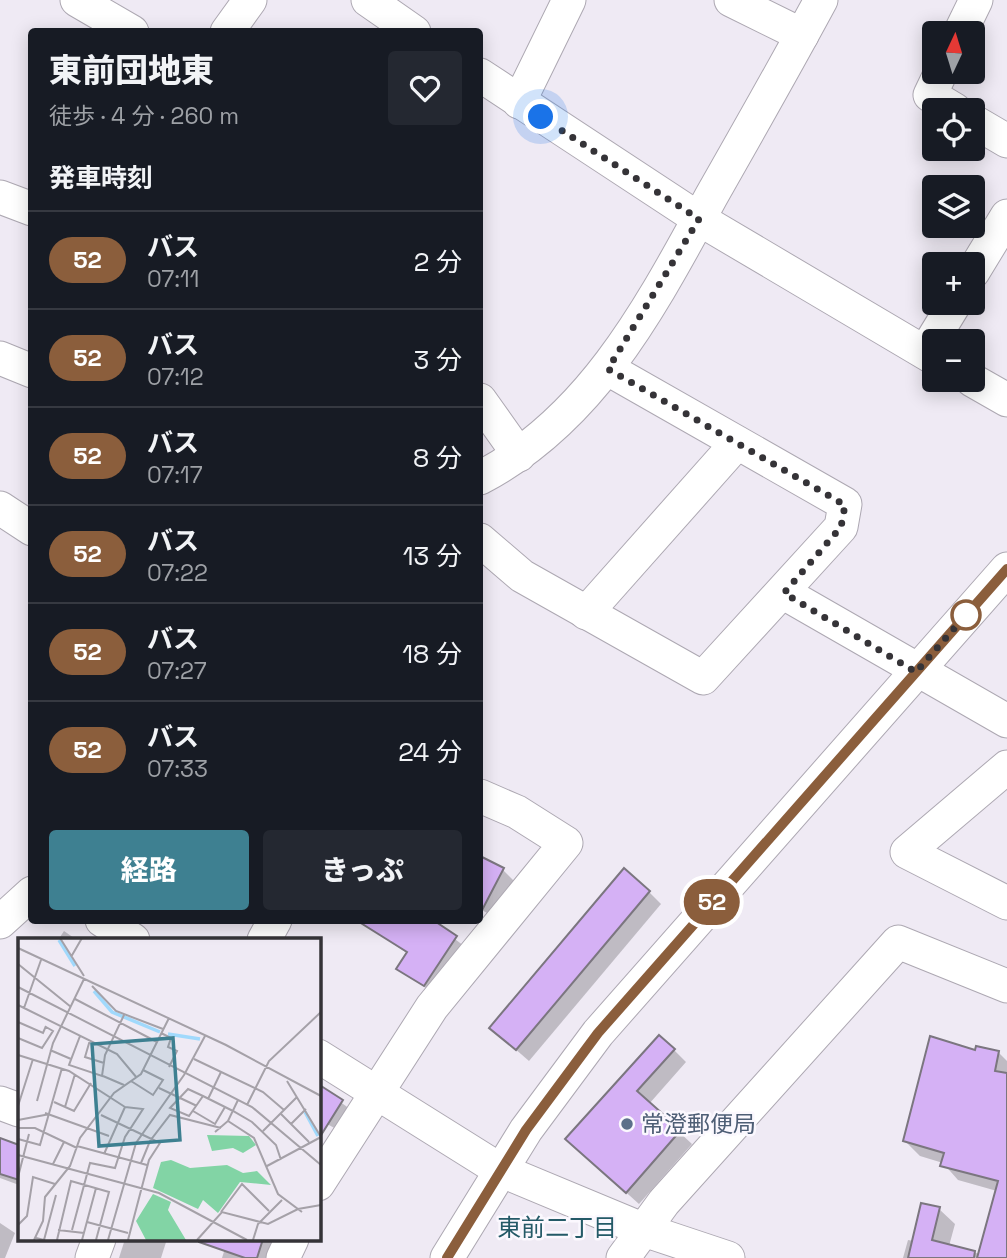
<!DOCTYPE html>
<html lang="ja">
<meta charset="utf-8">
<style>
body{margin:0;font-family:"Space Grotesk","Noto Sans JP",sans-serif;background:#242831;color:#f1f3f6;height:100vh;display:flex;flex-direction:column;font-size:26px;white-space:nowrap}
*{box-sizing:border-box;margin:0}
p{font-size:23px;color:#9ea1a6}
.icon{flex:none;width:38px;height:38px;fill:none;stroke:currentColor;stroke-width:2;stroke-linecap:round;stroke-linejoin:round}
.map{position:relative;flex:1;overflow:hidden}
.sheet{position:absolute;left:28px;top:28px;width:455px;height:896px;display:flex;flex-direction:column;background:#171b24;border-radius:7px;box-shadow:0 4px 18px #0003}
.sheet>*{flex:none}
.badge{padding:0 14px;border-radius:23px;font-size:24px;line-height:46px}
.needle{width:46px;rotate:4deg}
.controls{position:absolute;left:922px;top:21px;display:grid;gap:14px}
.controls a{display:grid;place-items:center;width:63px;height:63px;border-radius:7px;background:#171b24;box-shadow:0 4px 18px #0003;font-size:35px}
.you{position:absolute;width:35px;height:35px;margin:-18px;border:5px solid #fff;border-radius:50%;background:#1a73e8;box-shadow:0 0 0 10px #1a73e833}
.map>.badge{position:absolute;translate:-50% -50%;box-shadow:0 0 0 4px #fff}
h2{padding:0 21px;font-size:26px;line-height:63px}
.round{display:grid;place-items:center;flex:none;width:74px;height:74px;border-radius:7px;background:#242831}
.summary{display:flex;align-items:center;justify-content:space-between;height:119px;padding:0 21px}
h1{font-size:33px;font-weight:800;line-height:52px}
.primary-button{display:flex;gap:14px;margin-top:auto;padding:14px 21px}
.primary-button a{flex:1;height:80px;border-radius:7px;background:#3e8091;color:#fff;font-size:28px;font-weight:800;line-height:80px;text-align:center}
.primary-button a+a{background:#242831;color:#f1f3f6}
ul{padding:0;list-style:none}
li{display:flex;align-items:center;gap:21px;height:98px;padding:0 21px;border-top:2px solid #363941}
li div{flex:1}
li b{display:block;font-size:26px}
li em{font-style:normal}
li .badge{min-width:77px;font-weight:700;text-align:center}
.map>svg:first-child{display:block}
.shadow{fill:#0003}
.building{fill:#d5b1f5;stroke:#7b767f;stroke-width:2}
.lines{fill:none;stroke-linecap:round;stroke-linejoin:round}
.minor-casing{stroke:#ada8b2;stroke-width:35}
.minor{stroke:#fff;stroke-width:33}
.line-casing{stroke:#fff;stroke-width:16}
.line{stroke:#8b5e3c;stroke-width:10}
.walk{stroke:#353337;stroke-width:7;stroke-dasharray:0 12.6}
.stop-dot{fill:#fff;stroke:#8b5e3c;stroke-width:3.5}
.service-dot{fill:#5c6f8a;stroke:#fbf8fe;stroke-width:2.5}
.labels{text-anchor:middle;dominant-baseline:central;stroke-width:5;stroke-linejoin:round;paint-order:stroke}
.service-label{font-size:23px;fill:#4e5e75;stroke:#fbf8fe;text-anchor:start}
.neighbourhood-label{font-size:24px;fill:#245a67;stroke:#fbf8fe}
.inset-river{fill:none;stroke:#a0d9fc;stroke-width:3.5}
.inset-road{fill:none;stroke:#a5a1a8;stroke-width:2}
.view{fill:#3e8091;fill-opacity:0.15;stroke:#3e8091;stroke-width:3.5}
.inset-edge{fill:none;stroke:#353337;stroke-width:3.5}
</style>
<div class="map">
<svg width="1007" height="1258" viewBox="0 0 1007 1258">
<rect width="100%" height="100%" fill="#efeaf4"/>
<!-- shadow -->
<g class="shadow">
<polygon points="480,858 503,870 515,882 496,918 480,909"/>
<polygon points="649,892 661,904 529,1061 491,1028"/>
<polygon points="430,920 464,946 433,993 398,968 408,954 370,928"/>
<polygon points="64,931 77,940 58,940"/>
<polygon points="674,1050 686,1062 649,1104 692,1144 639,1204 580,1151"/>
<polygon points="976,1052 999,1053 1007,1061 1007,1258 903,1258 908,1240 914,1241 939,1209 955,1224 949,1246 980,1254 997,1191 958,1180 943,1163 920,1156 905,1141"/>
<polygon points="318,1086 350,1109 338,1130 318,1119"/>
<polygon points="0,1140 19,1147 19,1185 0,1178"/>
<polygon points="0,1223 15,1233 5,1258 0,1258"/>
<polygon points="125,1239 167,1239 161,1258 119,1258"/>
<polygon points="228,1239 274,1239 267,1258 222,1258"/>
</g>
<!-- building -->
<g class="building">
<polygon points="480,856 504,868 480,914"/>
<polygon points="624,868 650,891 516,1050 489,1028"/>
<polygon points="356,920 433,920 457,936 424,986 396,969 407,952"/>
<polygon points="659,1035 675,1049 637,1091 681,1130 626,1193 565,1139"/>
<polygon points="930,1036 975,1050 976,1046 999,1051 995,1071 1007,1073 1007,1258 977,1258 998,1181 940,1166 944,1153 903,1141"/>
<polygon points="318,1084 343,1100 318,1140"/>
<polygon points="0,1138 19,1145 19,1180 0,1174"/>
<polygon points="921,1203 940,1207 932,1240 975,1251 974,1258 908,1258"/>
<polygon points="199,1239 263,1239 257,1258 245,1258 199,1242"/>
</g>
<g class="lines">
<!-- minor casing -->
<g class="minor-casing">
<g id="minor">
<polyline points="77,0 132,32"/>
<polyline points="368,0 414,32"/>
<polyline points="731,0 802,35"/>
<polyline points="227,32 250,0"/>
<polyline points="960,33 976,0"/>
<polyline points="941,72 930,95 955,110"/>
<polyline points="480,75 699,219 934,358"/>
<polyline points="519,102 569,0"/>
<polyline points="973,121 1007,141"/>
<polyline points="0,197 32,209"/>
<polyline points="973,272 1007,216"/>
<polyline points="925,352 955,303"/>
<polyline points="0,358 32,371"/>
<polyline points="972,380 1007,400"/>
<polyline points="480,400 519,455"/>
<path d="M 480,478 C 594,418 652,304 712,195 C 749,130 786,65 821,0"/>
<polyline points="0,508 32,529"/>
<polyline points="480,540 522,576 703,678 841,527 845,504 608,369"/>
<polyline points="784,593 1007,721"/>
<polyline points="586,613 737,443"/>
<polyline points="1007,767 907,852 1007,903"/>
<polyline points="102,920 133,940"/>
<polyline points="0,922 32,893"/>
<polyline points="264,940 275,920"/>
<polyline points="318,1056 500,1170 644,1230 728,1258"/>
<polyline points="0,1103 19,1110"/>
<polyline points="318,1184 432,1007 566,843 517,812 480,796"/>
<polyline points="92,1258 99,1239"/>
<polyline points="283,1258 292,1239"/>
<polyline points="447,1258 526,1130 598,1033 1007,569"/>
<polyline points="623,1258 664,1202 898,942 1007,986"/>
</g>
</g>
<!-- minor -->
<use href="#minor" class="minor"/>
</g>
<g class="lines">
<!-- line casing -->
<g class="line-casing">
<polyline id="line" points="447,1258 526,1130 598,1033 1007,569"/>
</g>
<!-- line -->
<use href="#line" class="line"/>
<!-- walk -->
<polyline class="walk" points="541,117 699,219 608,369 845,505 841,527 784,593 916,672 966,615"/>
</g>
<!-- markers -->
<circle class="stop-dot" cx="966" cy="615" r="14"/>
<circle class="service-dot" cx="627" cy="1124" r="7"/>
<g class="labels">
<!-- service labels -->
<g class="service-label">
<text x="641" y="1124">常澄郵便局</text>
</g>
<!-- neighbourhood labels -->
<g class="neighbourhood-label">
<text x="557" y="1227">東前二丁目</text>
</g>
</g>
<!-- overview -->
<g transform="translate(18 938)">
<rect width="303" height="303" fill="#efeaf4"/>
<path d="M 189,197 L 231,198 L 238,207 L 225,215 L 215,210 L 194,213 ZM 153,222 L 172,230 L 209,227 L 225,235 L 239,233 L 253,247 L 222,244 L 200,275 L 185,262 L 180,271 L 135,250 L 143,224 ZM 135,256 L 153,264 L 150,272 L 168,302 L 128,302 L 118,283 Z" fill="#82d4a5"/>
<path class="inset-river" d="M 41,2 L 57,28M 76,53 L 94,74 L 142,94M 150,96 L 182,101M 287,174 L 300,198"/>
<path class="inset-road" d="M 42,0 L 66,38M 0,10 L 208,107 L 303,158M 53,19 L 64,0M 0,26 L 53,69M 74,48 L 98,73 L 145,91M 0,49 L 234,169 L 303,227M 57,61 L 139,104M 0,67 L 99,116 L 119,140M 6,70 L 23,22M 0,84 L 25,95 L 28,88M 143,95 L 153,100 L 150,109 L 159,113 L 151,129M 62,98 L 51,127 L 84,138 L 87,117 L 106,77M 0,100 L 24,110 L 35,93 L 28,89M 72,102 L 67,119 L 86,125M 32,112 L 53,121M 0,117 L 51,133 L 107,169M 176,121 L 245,154 L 266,172M 85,138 L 106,147M 113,143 L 135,157 L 145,142 L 125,132M 269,143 L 303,199M 141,150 L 179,168M 185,158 L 171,178 L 152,170 L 170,151 L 185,158 L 215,173 L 234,184 L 258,207 L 263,222M 190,161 L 203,134M 19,163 L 35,105 L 66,41M 36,164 L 56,173 L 73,145M 229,167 L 251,123 L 303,74M 0,168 L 15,121M 47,169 L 57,136M 175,173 L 197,186 L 207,169M 27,175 L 91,198M 262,175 L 291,204M 83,177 L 142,205 L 131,222 L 110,302M 0,182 L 32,176M 210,183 L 236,200 L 260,256 L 284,274M 273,186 L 288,171M 0,190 L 17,190 L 59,210M 245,193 L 279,159M 197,194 L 210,183 L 220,162M 0,201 L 22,207 L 44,130M 59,208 L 129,227M 86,216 L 107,169M 0,217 L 141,255 L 229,302M 123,225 L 132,203 L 152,177 L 203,190M 35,226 L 46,204M 249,228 L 303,199M 0,239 L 11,196M 203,274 L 224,246 L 251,273M 69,284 L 110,295M 0,287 L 9,278 L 15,239 L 37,246M 40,292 L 66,295M 54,292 L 72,225 L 97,230 L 107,199 L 125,171 L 107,169M 18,300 L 26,302 L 38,257M 16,302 L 25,283 L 27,259 L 52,228 L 62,200 L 96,155 L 123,136 L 151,80M 39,302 L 53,243 L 91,254 L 78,302M 64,302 L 78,250M 90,302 L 118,205 L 166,137 L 187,98M 179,302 L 204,274 L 250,286 L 280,271 L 303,267M 235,302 L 240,286 L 264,262"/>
<path class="view" d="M 155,100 L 162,202 L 81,208 L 74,106 Z"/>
<rect width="303" height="303" class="inset-edge"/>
</g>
</svg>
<div class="controls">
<a><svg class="needle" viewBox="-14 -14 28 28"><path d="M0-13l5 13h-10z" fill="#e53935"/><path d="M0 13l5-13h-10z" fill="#9ea1a6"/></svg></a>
<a><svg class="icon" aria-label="locate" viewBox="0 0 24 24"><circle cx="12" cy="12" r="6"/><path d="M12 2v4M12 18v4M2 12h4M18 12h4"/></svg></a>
<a><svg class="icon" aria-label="layers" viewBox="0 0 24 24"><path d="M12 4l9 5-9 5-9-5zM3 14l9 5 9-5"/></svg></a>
<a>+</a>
<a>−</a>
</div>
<div class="you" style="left:541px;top:117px"></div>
<b class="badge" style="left:712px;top:902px;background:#8b5e3c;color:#fff">52</b>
<section class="sheet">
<div class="summary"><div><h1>東前団地東</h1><p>徒歩 · 4 分 · 260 m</p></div><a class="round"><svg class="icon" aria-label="heart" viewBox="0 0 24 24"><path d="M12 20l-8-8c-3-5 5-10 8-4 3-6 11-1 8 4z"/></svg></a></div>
<h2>発車時刻</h2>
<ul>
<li><span class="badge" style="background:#8b5e3c;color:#fff">52</span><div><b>バス</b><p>07:11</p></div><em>2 分</em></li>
<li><span class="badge" style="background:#8b5e3c;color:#fff">52</span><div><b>バス</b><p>07:12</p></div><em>3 分</em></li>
<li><span class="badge" style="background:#8b5e3c;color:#fff">52</span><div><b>バス</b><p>07:17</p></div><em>8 分</em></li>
<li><span class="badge" style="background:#8b5e3c;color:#fff">52</span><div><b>バス</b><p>07:22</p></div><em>13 分</em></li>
<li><span class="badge" style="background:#8b5e3c;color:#fff">52</span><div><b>バス</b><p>07:27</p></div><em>18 分</em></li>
<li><span class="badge" style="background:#8b5e3c;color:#fff">52</span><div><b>バス</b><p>07:33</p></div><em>24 分</em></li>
</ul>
<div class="primary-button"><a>経路</a><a>きっぷ</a></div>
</section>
</div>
